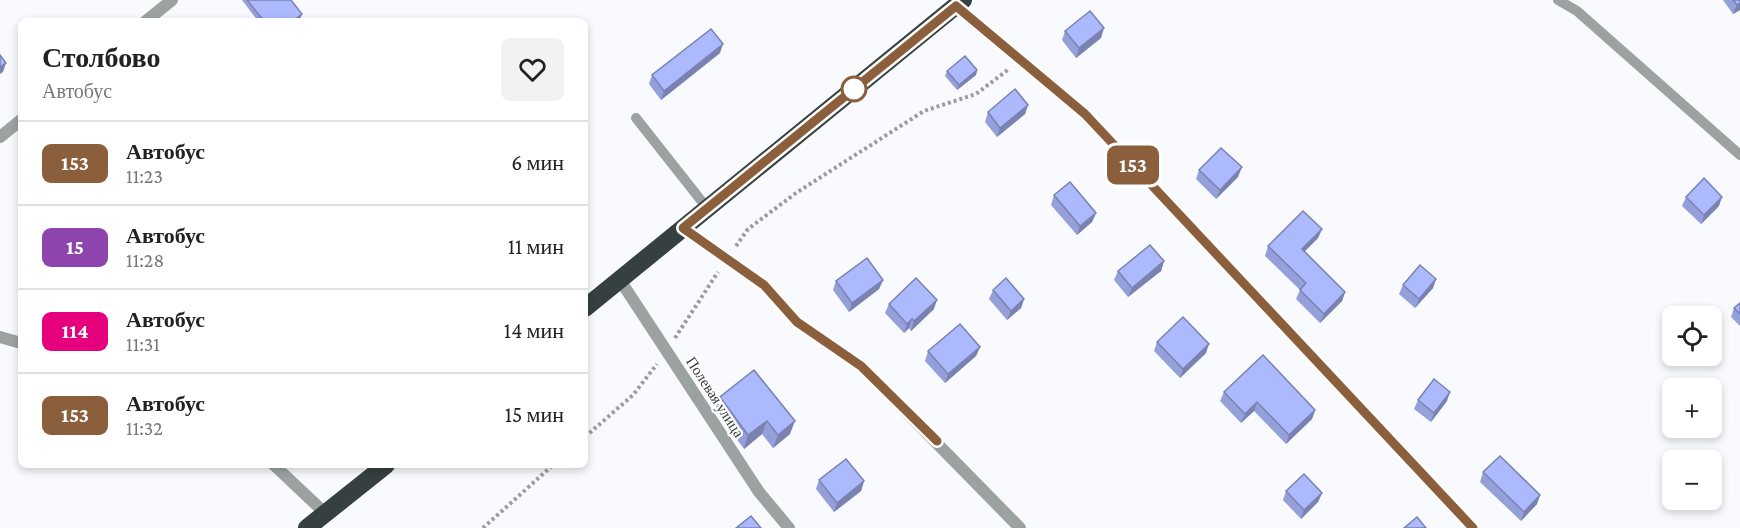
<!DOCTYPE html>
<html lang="ru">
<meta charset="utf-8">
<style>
body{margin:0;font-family:"Crimson Pro",serif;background:#f2f2f2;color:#222;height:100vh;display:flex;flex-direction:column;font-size:22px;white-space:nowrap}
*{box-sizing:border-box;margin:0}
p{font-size:20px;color:#767676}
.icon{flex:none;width:33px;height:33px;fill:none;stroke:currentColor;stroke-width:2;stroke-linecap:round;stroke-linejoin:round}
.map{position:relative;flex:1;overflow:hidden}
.drawer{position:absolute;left:18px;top:18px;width:570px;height:450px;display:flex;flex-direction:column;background:#fff;border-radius:9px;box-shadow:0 3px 9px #0003}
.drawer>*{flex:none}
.badge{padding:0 12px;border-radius:9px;font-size:21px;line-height:39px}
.fabs{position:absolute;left:1662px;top:306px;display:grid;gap:12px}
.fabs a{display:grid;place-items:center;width:60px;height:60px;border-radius:9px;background:#fff;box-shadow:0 3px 9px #0003;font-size:30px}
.map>.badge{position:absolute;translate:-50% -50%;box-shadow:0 0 0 3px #fff}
.round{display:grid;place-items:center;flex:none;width:63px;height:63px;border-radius:9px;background:#f2f2f2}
.summary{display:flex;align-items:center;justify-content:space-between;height:102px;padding:0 24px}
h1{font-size:28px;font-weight:600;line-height:45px}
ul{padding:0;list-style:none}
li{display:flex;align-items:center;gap:18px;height:84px;padding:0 24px;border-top:2px solid #e0e0e0}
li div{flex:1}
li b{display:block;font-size:22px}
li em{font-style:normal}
li .badge{min-width:66px;font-weight:700;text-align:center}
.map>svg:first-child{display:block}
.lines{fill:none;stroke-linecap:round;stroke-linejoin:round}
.path{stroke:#9b9ca0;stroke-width:4;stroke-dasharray:3 3;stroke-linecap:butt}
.lane{stroke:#9ca1a1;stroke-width:10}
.street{stroke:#9ca1a1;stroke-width:12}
.highway{stroke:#364040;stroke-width:18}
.wall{fill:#959fda}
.shaded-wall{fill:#7982b1}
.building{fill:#adb9fd;stroke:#7982b1;stroke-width:1.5}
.line-casing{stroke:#fff;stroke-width:14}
.line{stroke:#8b5e3c;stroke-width:9}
.stop-dot{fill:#fff;stroke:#8b5e3c;stroke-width:3}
.labels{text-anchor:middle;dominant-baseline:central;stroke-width:4.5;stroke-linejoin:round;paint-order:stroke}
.street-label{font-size:15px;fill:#3a3b3f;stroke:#fff}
</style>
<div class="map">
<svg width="1740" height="528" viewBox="0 0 1740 528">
<rect width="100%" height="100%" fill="#f9fafe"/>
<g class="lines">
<!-- path -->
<g class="path">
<polyline points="736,246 748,229 796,193 924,111 976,94 1009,69"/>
<polyline points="675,338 718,272"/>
<polyline points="585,437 633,395 657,364"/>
<polyline points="483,528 553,465"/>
</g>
<!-- lane -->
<g class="lane">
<polyline points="1558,0 1577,11 1740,155"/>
<polyline points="636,118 707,208"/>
</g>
<!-- street -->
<g class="street">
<polyline points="956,6 1085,114 1473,528"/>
<polyline points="146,21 172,0"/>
<polyline points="0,137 21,120"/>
<polyline points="683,228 764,285 797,322 861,366 1020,528"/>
<polyline points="620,280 759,492 789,528"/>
<polyline points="0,337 21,343"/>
<polyline points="274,465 325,513"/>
</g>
<!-- highway -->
<g class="highway">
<polyline points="585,308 963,0"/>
<polyline points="307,528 386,465"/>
</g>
</g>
<!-- wall -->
<g class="wall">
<polygon points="242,0 291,0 300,19 297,21 258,21"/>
<polygon points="1723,0 1740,0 1740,10 1733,14"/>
<polygon points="1065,31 1101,38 1076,58 1062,40"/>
<polygon points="720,53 661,100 649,84 652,75"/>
<polygon points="977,70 976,75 957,90 945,76 947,71"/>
<polygon points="1028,105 1025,114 997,137 985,122 988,112"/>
<polygon points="1199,170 1238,177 1216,199 1196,179"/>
<polygon points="1054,195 1096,213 1092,222 1077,235 1051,205"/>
<polygon points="1686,197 1719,206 1701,224 1682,206"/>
<polygon points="1322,229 1318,238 1304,252 1345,292 1342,301 1320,323 1296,299 1300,290 1265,256 1268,246"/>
<polygon points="1164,261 1161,271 1128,297 1114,280 1118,271"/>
<polygon points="1436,279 1433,288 1415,308 1399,294 1403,285"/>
<polygon points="883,280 879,289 849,312 833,290 836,281"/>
<polygon points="993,290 1024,299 1021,308 1007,320 989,299"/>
<polygon points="1740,303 1740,326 1731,317 1734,308"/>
<polygon points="889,304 934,309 911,331 909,328 904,333 885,313"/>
<polygon points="1157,342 1206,353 1180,378 1154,351"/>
<polygon points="980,347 976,356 945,383 925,361 928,351"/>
<polygon points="754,370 790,434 773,448 762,434 744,449 715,410 720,397"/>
<polygon points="1224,392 1315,410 1312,419 1286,444 1254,411 1241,423 1220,401"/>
<polygon points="1418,400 1447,401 1431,422 1414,409"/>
<polygon points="1483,472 1540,495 1537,504 1521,521 1480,482"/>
<polygon points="819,480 864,481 861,491 834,512 816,489"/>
<polygon points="1286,491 1322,493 1318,502 1301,519 1283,500"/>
</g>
<!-- shaded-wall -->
<g class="shaded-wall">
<polygon points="1740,3 1740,10 1733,14 1737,5"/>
<polygon points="302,14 300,19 297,21 293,21"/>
<polygon points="1104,28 1101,38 1076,58 1079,48"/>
<polygon points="723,44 720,53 661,100 664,91"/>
<polygon points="6,63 3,72 0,74 0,67"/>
<polygon points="977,70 976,75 957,90 959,85"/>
<polygon points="1028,105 1025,114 997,137 1000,128"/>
<polygon points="1242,167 1238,177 1216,199 1220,190"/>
<polygon points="1722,197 1719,206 1701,224 1704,215"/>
<polygon points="1096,213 1092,222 1077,235 1080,226"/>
<polygon points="1322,229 1318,238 1298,258 1302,249"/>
<polygon points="1164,261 1161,271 1128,297 1132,288"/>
<polygon points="1436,279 1433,288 1415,308 1419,299"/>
<polygon points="883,280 879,289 849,312 852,303"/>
<polygon points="1345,292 1342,301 1320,323 1324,314"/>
<polygon points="1024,299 1021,308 1007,320 1011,311"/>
<polygon points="937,300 934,309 911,331 914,321"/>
<polygon points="912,319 909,328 904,333 907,324"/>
<polygon points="1209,344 1206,353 1180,378 1183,369"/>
<polygon points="980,347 976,356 945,383 948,374"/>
<polygon points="1450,392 1447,401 1431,422 1434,413"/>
<polygon points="1257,402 1254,411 1241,423 1245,414"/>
<polygon points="1315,410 1312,419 1286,444 1289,435"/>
<polygon points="767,421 762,434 744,449 748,435"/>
<polygon points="795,421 790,434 773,448 778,435"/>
<polygon points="864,481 861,491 834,512 837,503"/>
<polygon points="1322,493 1318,502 1301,519 1304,510"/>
<polygon points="1540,495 1537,504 1521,521 1524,512"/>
</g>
<!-- building -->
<g class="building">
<polygon points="247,0 291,0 302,14 293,21 264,21"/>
<polygon points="1733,0 1740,0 1740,3 1737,5"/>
<polygon points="1090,11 1104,28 1079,48 1065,31"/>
<polygon points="711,29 723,44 664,91 652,75"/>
<polygon points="0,55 6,63 0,67"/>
<polygon points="965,56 977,70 959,85 947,71"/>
<polygon points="1015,89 1028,105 1000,128 988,112"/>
<polygon points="1221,148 1242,167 1220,190 1199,170"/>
<polygon points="1704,178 1722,197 1704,215 1686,197"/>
<polygon points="1070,182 1096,213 1080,226 1054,195"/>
<polygon points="1303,211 1322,229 1302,249 1345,292 1324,314 1300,290 1306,283 1268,246"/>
<polygon points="1150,245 1164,261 1132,288 1118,271"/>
<polygon points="867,258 883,280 852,303 836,281"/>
<polygon points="1420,265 1436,279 1419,299 1403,285"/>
<polygon points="916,278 937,300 914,321 912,319 907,324 889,304"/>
<polygon points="1006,278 1024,299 1011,311 993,290"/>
<polygon points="1740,303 1740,314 1734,308"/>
<polygon points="1183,317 1209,344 1183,369 1157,342"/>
<polygon points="960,324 980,347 948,374 928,351"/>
<polygon points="1263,355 1315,410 1289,435 1257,402 1245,414 1224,392"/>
<polygon points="754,370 795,421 778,435 767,421 748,435 720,397"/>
<polygon points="1434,379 1450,392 1434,413 1418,400"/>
<polygon points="1500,456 1540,495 1524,512 1483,472"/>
<polygon points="846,459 864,481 837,503 819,480"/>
<polygon points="1304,474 1322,493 1304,510 1286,491"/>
<polygon points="751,516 761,528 736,528"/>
<polygon points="1417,517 1426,528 1404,528"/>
</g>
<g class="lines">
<!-- line casing -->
<g class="line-casing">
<polyline id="line" points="937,441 861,366 797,322 764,285 683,228 956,6 1085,114 1473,528"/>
</g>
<!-- line -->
<use href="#line" class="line"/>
</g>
<!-- markers -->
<circle class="stop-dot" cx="854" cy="89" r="12"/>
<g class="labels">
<!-- street labels -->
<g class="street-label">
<text transform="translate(715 397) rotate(57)">Полевая улица</text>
</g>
</g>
</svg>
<div class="fabs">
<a><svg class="icon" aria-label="locate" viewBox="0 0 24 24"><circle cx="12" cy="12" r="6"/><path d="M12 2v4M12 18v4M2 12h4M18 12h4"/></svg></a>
<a>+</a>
<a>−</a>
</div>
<b class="badge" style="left:1133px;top:165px;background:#8b5e3c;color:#fff">153</b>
<section class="drawer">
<div class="summary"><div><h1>Столбово</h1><p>Автобус</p></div><a class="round"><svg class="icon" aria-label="heart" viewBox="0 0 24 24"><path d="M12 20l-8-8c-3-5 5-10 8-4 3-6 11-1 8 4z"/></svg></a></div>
<ul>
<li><span class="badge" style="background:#8b5e3c;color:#fff">153</span><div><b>Автобус</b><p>11:23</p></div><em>6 мин</em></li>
<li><span class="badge" style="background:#8e44ad;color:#fff">15</span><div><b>Автобус</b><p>11:28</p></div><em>11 мин</em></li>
<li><span class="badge" style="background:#e6007e;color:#fff">114</span><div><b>Автобус</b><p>11:31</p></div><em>14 мин</em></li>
<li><span class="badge" style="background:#8b5e3c;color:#fff">153</span><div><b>Автобус</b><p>11:32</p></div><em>15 мин</em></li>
</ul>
</section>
</div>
